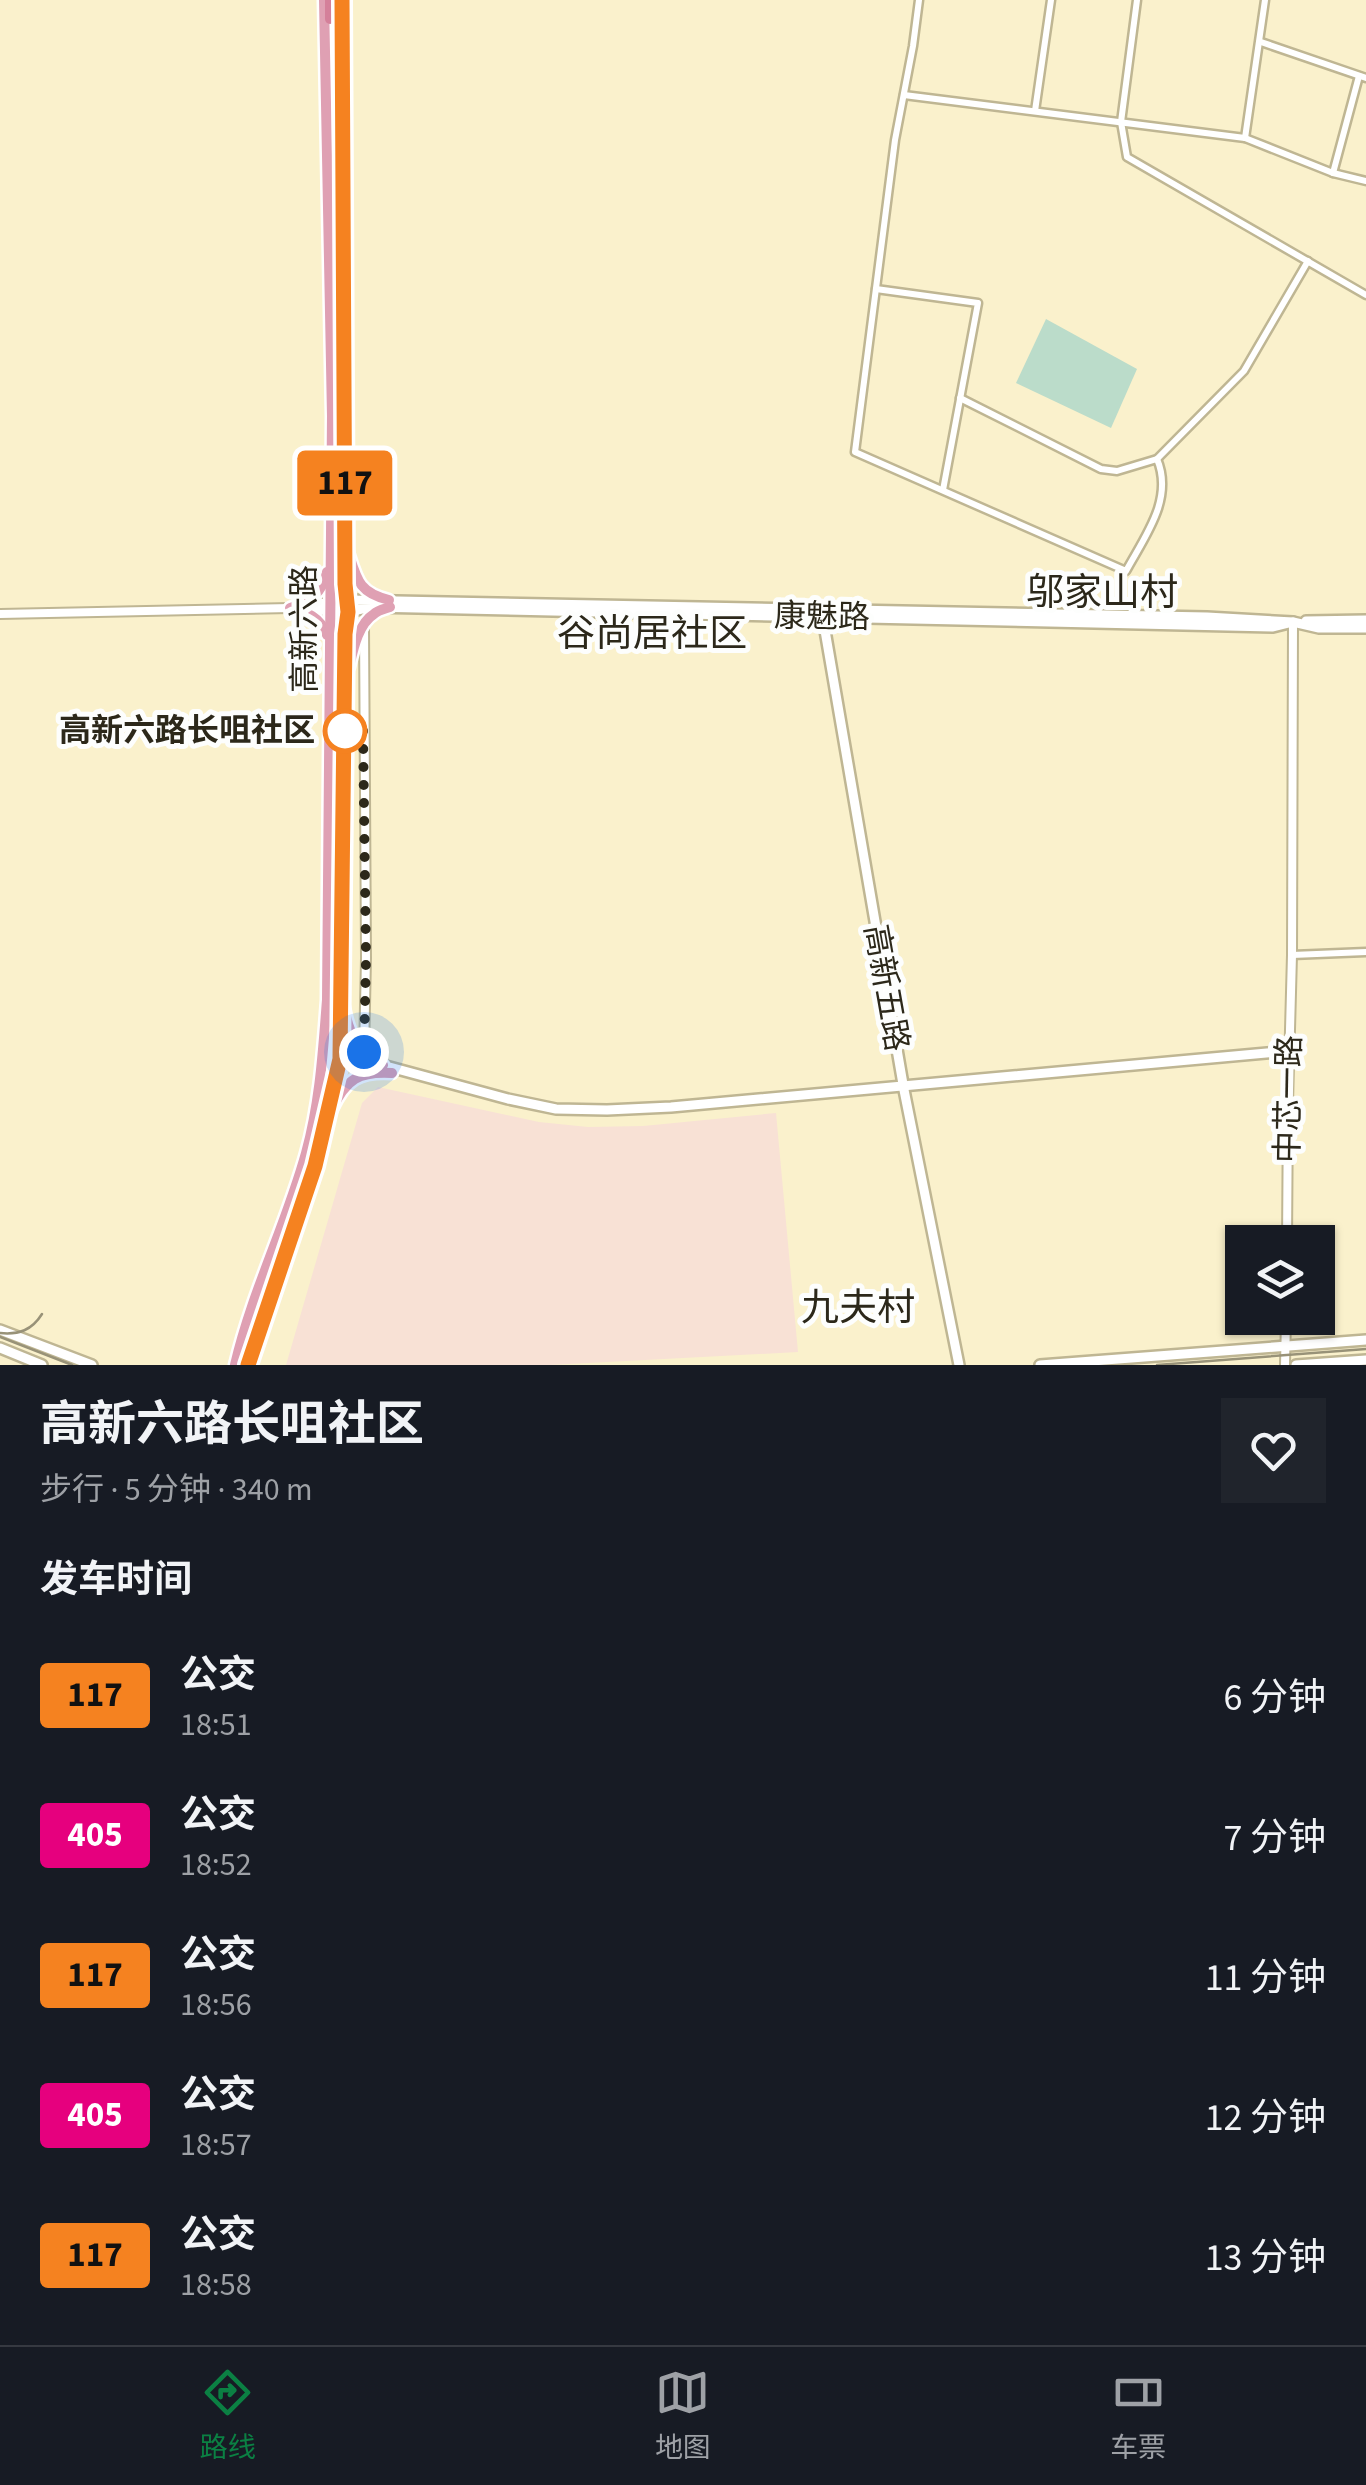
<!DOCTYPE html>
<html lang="zh">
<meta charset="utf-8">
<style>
body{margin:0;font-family:"Source Sans 3","Noto Sans SC",sans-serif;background:#20242c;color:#f1f3f6;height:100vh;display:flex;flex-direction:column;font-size:38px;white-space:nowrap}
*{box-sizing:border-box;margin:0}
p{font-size:32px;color:#9ea1a6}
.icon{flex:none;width:55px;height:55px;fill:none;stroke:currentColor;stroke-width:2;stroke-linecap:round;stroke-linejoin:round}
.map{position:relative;height:1365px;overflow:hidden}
.drawer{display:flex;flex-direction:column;background:#171b24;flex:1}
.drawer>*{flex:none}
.badge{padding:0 20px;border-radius:8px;font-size:35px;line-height:65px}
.buttons{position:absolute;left:1225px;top:1225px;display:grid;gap:20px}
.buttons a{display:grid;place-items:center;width:110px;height:110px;border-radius:0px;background:#171b24;box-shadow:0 2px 8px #0004;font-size:50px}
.you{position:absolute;width:50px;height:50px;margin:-25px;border:8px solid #fff;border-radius:50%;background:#1a73e8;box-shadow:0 0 0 15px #1a73e833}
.map>.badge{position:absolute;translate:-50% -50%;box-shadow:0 0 0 5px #fff}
h2{padding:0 40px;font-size:38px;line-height:90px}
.round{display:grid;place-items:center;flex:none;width:105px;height:105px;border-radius:0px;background:#20242c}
.summary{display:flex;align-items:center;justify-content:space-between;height:170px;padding:0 40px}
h1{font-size:48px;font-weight:700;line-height:75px}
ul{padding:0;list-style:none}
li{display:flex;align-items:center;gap:30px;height:140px;padding:0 40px}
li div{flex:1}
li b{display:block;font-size:38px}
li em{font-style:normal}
li .badge{min-width:110px;font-weight:700;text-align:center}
.dock{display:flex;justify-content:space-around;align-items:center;height:140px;border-top:2px solid #363941;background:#171b24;font-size:28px;color:#9ea1a6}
.dock a{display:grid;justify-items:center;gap:5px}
.dock .selected{color:#0b8043}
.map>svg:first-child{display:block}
.medical{fill:#f8e1d5}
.green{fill:#bbdcca}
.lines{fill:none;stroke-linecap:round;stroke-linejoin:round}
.minor-casing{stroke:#bfb693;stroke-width:11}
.tertiary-casing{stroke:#bfb693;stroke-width:12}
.secondary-casing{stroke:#bfb693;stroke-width:14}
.primary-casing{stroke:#fff;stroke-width:15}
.trunk-casing{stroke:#fff;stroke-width:15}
.minor{stroke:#fff;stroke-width:6}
.tertiary{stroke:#fff;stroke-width:8}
.secondary{stroke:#fff;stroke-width:9}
.primary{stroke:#dfa0b3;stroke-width:10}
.trunk{stroke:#d4809a;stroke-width:10}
.tram{stroke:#989278;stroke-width:2.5}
.line-casing{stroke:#fff;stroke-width:22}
.line{stroke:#f58220;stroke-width:15}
.walk{stroke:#2c281a;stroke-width:10;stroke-dasharray:0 18}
.stop-dot{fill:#fff;stroke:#f58220;stroke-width:5}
.labels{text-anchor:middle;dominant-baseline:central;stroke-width:10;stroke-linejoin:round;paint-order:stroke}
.street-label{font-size:32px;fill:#2c281a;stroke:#fdfefd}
.stop-label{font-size:32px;font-weight:bold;fill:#2c281a;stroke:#fdfefd;text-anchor:end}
.quarter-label{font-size:38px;fill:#2c281a;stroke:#fdfefd}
</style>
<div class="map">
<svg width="1366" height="1365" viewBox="0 0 1366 1365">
<rect width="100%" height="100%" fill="#faf1cc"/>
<!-- medical -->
<polygon class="medical" points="378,1087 539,1122 588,1127 643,1126 776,1113 798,1352 550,1365 286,1365 362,1103"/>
<!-- green -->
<polygon class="green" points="1046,319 1137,369 1111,428 1016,383"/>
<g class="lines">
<!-- minor casing -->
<g class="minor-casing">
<g id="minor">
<path d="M 919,0 L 913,46 L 895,140 L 855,452 L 1126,571 C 1145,536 1174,499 1157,459"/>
<polyline points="1137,0 1121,122 1127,157 1366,295"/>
<polyline points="1261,42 1366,78"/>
<polyline points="904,95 1245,138 1333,173 1366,181"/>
<polyline points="1035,111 1051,0"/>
<polyline points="1245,138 1265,0"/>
<polyline points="1333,173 1359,76"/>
<polyline points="876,289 978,303 943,490"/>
<polyline points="960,398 1101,469 1117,471 1157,459 1244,371 1308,261"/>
<polyline points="1292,955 1366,952"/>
</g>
</g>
<!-- tertiary casing -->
<g class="tertiary-casing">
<g id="tertiary">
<polyline points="0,614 290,608"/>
<polyline points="364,1053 366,958 364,627"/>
<polyline points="1287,1242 1288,1104 1292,955 1293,622"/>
<polyline points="1285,1365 1286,1318"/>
</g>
</g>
<!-- secondary casing -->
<g class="secondary-casing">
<g id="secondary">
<polygon points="347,600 1207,617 1293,622 1273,627 371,607 348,612 290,608"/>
<polyline points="822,613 904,1090 959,1365"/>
<polyline points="1306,621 1366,620"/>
<polyline points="1293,622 1319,628 1366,628"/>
<polyline points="323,1049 508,1099 556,1109 607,1110 671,1107 1289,1051"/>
<polyline points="0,1330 92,1365"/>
<polyline points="0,1348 42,1365"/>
<polyline points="1040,1365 1366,1340"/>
<polyline points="1296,1365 1366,1360"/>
</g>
</g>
<!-- primary casing -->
<g class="primary-casing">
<g id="primary">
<path d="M 348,552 C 357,580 359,593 389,600"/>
<path d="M 327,572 C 322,593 310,602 290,608 C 307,612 320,617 327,635"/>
<path d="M 349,667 C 353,650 358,624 374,614 C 378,610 384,609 390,607"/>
<path d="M 344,1007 C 348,1030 359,1059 383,1065"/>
<path d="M 332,1109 C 346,1079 359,1071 392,1073"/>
<path d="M 235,1365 C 252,1292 286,1225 306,1153 C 320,1103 323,1051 327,1000 L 332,416 L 324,0"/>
<polyline points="248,1365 315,1166 339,1059 345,634 348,612 345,583 342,0"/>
</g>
</g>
<!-- trunk casing -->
<g class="trunk-casing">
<polyline id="trunk" points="330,0 330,19"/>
</g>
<!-- minor -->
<use href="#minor" class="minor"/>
<!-- tertiary -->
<use href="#tertiary" class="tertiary"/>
<!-- secondary -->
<use href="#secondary" class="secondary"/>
<!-- primary -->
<use href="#primary" class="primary"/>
<!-- trunk -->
<use href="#trunk" class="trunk"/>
<!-- tram -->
<g class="tram">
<path d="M 0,1333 C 19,1335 32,1330 42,1314"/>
<polyline points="0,1337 72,1365"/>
<polyline points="1157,1365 1366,1349"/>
</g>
</g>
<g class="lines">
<!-- line casing -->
<g class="line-casing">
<polyline id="line" points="248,1365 315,1166 340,1059 345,634 348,612 345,584 342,0"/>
</g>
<!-- line -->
<use href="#line" class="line"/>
<!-- walk -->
<polyline class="walk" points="345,731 363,731 366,958 364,1052"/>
</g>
<!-- markers -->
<circle class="stop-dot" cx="345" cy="731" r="20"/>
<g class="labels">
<!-- street labels -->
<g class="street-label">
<text transform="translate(822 617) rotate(1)">康魅路</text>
<text transform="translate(305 629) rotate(-90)">高新六路</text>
<text transform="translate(886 988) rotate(80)">高新五路</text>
<text transform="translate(1289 1099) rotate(-89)">中芯一路</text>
</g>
<!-- stop labels -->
<g class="stop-label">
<text x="315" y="731">高新六路长咀社区</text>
</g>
<!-- quarter labels -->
<g class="quarter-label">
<text x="1102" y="593">邬家山村</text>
<text x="652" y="634">谷尚居社区</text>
<text x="858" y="1308">九夫村</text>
</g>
</g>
</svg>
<div class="buttons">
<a><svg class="icon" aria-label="layers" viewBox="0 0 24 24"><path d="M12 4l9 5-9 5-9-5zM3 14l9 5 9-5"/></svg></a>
</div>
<div class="you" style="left:364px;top:1052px"></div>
<b class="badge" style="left:345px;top:483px;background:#f58220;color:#111">117</b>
</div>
<section class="drawer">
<div class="summary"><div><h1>高新六路长咀社区</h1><p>步行 · 5 分钟 · 340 m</p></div><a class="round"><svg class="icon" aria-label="heart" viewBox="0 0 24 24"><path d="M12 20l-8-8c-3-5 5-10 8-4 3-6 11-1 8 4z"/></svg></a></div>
<h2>发车时间</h2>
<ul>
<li><span class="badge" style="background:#f58220;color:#111">117</span><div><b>公交</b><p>18:51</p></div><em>6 分钟</em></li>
<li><span class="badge" style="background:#e6007e;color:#fff">405</span><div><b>公交</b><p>18:52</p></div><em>7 分钟</em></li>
<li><span class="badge" style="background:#f58220;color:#111">117</span><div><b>公交</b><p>18:56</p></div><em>11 分钟</em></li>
<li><span class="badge" style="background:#e6007e;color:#fff">405</span><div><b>公交</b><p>18:57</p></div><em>12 分钟</em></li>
<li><span class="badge" style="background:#f58220;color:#111">117</span><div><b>公交</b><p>18:58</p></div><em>13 分钟</em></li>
</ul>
</section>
<nav class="dock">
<a class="selected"><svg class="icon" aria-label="directions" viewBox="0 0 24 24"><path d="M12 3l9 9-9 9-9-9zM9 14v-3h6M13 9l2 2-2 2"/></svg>路线</a>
<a><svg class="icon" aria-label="map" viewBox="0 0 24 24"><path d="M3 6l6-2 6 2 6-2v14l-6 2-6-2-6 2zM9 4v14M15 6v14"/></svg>地图</a>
<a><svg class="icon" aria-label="tickets" viewBox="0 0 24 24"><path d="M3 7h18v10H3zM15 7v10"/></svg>车票</a>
</nav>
